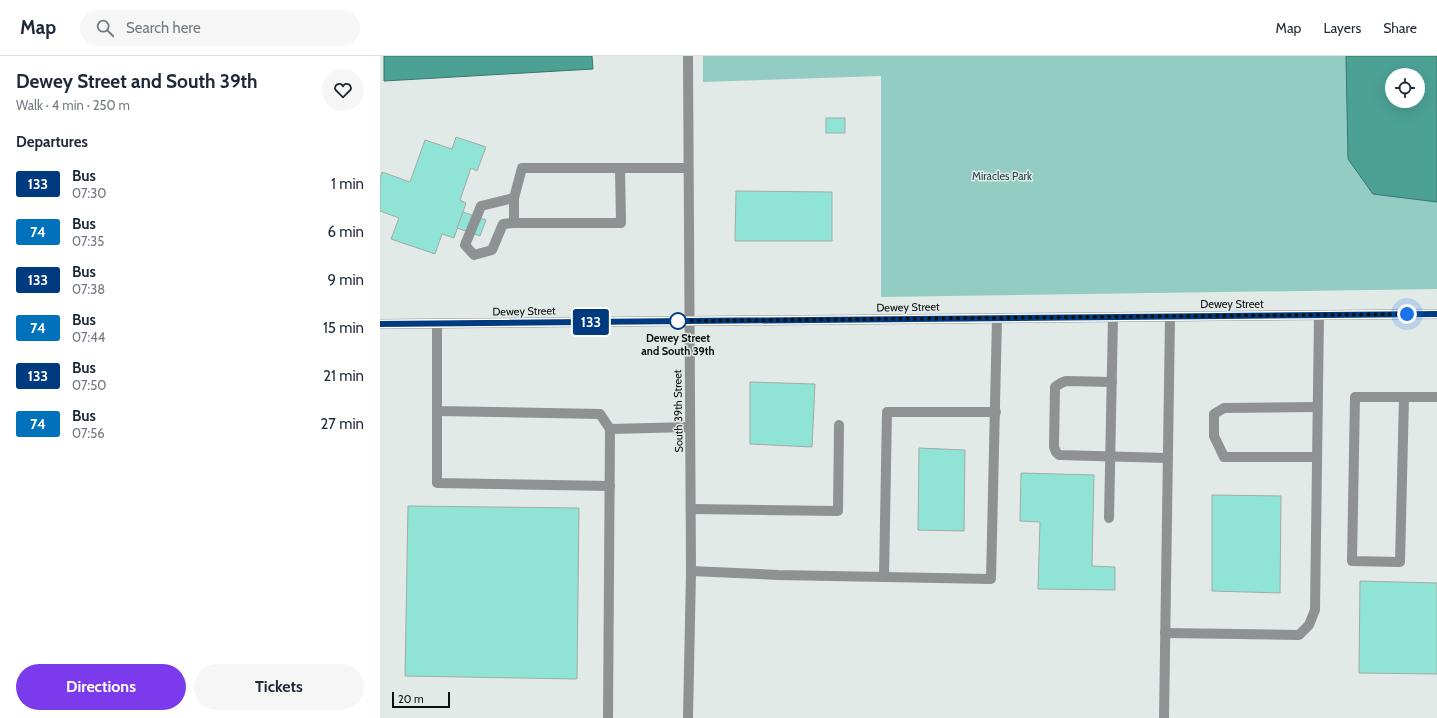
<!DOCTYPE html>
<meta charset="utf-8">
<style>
body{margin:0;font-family:Cabin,sans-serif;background:#f6f6f7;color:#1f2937;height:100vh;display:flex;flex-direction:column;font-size:15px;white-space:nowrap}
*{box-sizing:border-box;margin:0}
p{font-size:13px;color:#747a83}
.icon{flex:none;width:22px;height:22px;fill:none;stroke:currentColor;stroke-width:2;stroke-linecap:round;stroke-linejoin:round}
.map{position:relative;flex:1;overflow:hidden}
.drawer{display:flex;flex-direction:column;background:#fff;width:380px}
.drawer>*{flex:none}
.badge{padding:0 8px;border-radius:3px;font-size:14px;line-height:26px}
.controls{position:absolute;left:1005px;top:12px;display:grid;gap:8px}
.controls a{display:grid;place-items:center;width:40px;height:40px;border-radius:50%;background:#fff;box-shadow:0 4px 16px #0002;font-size:20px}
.scale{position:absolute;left:12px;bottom:10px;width:58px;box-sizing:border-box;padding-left:4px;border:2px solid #0c0f0f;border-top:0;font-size:11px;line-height:14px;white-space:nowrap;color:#0c0f0f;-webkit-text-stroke:3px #e2eae8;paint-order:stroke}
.you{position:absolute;width:20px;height:20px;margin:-10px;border:3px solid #fff;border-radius:50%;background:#1a73e8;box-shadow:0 0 0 6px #1a73e833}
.map>.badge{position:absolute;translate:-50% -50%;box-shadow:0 0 0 2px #fff}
h2{padding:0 16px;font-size:15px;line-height:36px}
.round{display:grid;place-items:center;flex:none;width:42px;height:42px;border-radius:21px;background:#f6f6f7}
.summary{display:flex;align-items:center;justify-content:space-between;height:68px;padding:0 16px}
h1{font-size:19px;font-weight:700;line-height:30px}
.button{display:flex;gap:8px;margin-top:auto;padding:8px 16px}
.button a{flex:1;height:46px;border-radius:24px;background:#7c3aed;color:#fff;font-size:16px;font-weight:700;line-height:46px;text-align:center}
.button a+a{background:#f6f6f7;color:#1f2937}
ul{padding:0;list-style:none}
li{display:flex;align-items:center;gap:12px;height:48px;padding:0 16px}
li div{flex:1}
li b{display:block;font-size:15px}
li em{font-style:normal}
li .badge{min-width:44px;font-weight:700;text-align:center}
header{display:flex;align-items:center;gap:24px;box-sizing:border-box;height:56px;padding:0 20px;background:#fff;border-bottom:1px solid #e0e1e3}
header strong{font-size:19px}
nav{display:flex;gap:22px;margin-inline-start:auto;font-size:14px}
.search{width:280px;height:36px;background:#f6f6f7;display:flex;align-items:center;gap:10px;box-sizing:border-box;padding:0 14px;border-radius:22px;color:#747a83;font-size:15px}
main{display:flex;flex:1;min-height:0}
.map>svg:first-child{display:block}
.green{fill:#92ccc2;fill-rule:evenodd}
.water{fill:#4ca195;stroke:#39756d;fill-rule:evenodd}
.building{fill:#8fe4d6;stroke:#a2aaa8}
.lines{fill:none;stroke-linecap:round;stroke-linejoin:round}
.minor{stroke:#8f9292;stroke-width:10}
.line-casing{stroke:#fff;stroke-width:9}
.line{stroke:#003b80;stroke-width:6}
.walk{stroke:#0c0f0f;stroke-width:4;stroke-dasharray:0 7.2}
.stop-dot{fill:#fff;stroke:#003b80;stroke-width:2}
.labels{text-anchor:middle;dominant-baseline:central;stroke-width:3;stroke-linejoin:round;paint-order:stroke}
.park-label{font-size:11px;fill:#224a44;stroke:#e2eae8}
.street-label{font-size:11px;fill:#0c0f0f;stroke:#e2eae8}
.stop-label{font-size:11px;font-weight:bold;fill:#0c0f0f;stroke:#e2eae8}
</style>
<header>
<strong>Map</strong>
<div class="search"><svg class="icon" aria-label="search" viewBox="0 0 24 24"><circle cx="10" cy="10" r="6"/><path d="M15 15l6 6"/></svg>Search here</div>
<nav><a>Map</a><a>Layers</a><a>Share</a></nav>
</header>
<main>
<section class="drawer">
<div class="summary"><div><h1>Dewey Street and South 39th</h1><p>Walk · 4 min · 250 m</p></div><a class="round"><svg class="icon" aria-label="heart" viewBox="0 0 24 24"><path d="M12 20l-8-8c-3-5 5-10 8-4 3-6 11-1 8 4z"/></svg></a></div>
<h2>Departures</h2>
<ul>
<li><span class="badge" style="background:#003b80;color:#fff">133</span><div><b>Bus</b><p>07:30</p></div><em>1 min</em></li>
<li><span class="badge" style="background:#0072bc;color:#fff">74</span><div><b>Bus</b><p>07:35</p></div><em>6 min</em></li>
<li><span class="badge" style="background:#003b80;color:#fff">133</span><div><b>Bus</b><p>07:38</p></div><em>9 min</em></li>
<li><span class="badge" style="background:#0072bc;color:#fff">74</span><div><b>Bus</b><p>07:44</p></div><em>15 min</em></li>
<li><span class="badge" style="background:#003b80;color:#fff">133</span><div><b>Bus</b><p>07:50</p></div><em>21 min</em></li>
<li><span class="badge" style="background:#0072bc;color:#fff">74</span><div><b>Bus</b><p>07:56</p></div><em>27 min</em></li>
</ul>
<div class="button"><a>Directions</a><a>Tickets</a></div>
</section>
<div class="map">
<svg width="1057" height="662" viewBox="0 0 1057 662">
<rect width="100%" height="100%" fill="#e2eae8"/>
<!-- green -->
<path class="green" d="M 323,0 L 1057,0 L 1057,233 L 501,241 L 501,20 L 323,26 ZM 1012,19 L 1038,19 L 1038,45 L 1012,45 Z"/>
<!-- water -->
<g class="water">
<polygon points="4,0 212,0 213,13 4,25"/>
<path d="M 966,0 L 1057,0 L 1057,146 L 993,138 L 968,103 ZM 1012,19 L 1038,19 L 1038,45 L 1012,45 Z"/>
</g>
<!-- building -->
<g class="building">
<rect x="446" y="62" width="19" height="15"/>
<polygon points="76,81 106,91 97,115 91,112 80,144 86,147 74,182 62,178 55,198 11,183 19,162 0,155 0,122 2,116 30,126 45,84 72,93"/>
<polygon points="356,135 452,136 452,185 355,185"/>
<polygon points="83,156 106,164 100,180 77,172"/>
<polygon points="370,326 435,328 432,391 370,388"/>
<polygon points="539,392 585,394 584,475 538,474"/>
<polygon points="641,417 714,419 712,510 735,511 735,534 658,533 660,466 640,465"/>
<polygon points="832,439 901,440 900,537 832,535"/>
<polygon points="28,450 199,452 197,623 25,620"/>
<polygon points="980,525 1057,527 1057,618 979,617"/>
</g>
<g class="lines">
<!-- minor -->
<g class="minor">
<polyline points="308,0 311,515 308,662"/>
<polyline points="240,112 241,167 134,167 134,142 142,112 308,112"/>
<polyline points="134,167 123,168 112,194 94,199 85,189 101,150 134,142"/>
<polyline points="0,268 1057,258"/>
<polyline points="57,268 57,355 220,358 230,373 310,371"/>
<polyline points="732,326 686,325 681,327 675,331 674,391 676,396 679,399 787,402"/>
<polyline points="1024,341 1020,506 972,505 975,341 1057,341"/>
<polyline points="57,355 57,427 230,430"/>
<polyline points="937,401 844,401 834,380 834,358 844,352 937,351"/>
<polyline points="311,453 458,455 459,369"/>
<polyline points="729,462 733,261"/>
<polyline points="311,515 398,519 611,523 617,262"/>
<polyline points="504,521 507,356 616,356"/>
<polyline points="785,577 919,579 929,569 935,554 939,260"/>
<polyline points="228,662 230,373"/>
<polyline points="784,662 790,261"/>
</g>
</g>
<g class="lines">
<!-- line casing -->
<g class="line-casing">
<polyline id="line" points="0,268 1057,258"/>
</g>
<!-- line -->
<use href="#line" class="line"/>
<!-- walk -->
<polyline class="walk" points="298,265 294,265 1027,258"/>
</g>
<!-- markers -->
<circle class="stop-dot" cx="298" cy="265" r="8"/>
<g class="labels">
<!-- park labels -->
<g class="park-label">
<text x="622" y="120">Miracles Park</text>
</g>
<!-- street labels -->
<g class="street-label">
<text x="852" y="248">Dewey Street</text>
<text transform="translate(528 251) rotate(-1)">Dewey Street</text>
<text transform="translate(144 255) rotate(-1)">Dewey Street</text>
<text transform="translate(298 355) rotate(-91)">South 39th Street</text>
</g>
<!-- stop labels -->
<g class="stop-label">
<text x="298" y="282">Dewey Street<tspan x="298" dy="13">and South 39th</tspan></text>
</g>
</g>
</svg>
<div class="controls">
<a><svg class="icon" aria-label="locate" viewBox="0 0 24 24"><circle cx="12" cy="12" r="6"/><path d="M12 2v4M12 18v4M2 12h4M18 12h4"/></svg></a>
</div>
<div class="scale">20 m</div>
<div class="you" style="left:1027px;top:258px"></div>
<b class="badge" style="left:211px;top:266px;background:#003b80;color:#fff">133</b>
</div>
</main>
